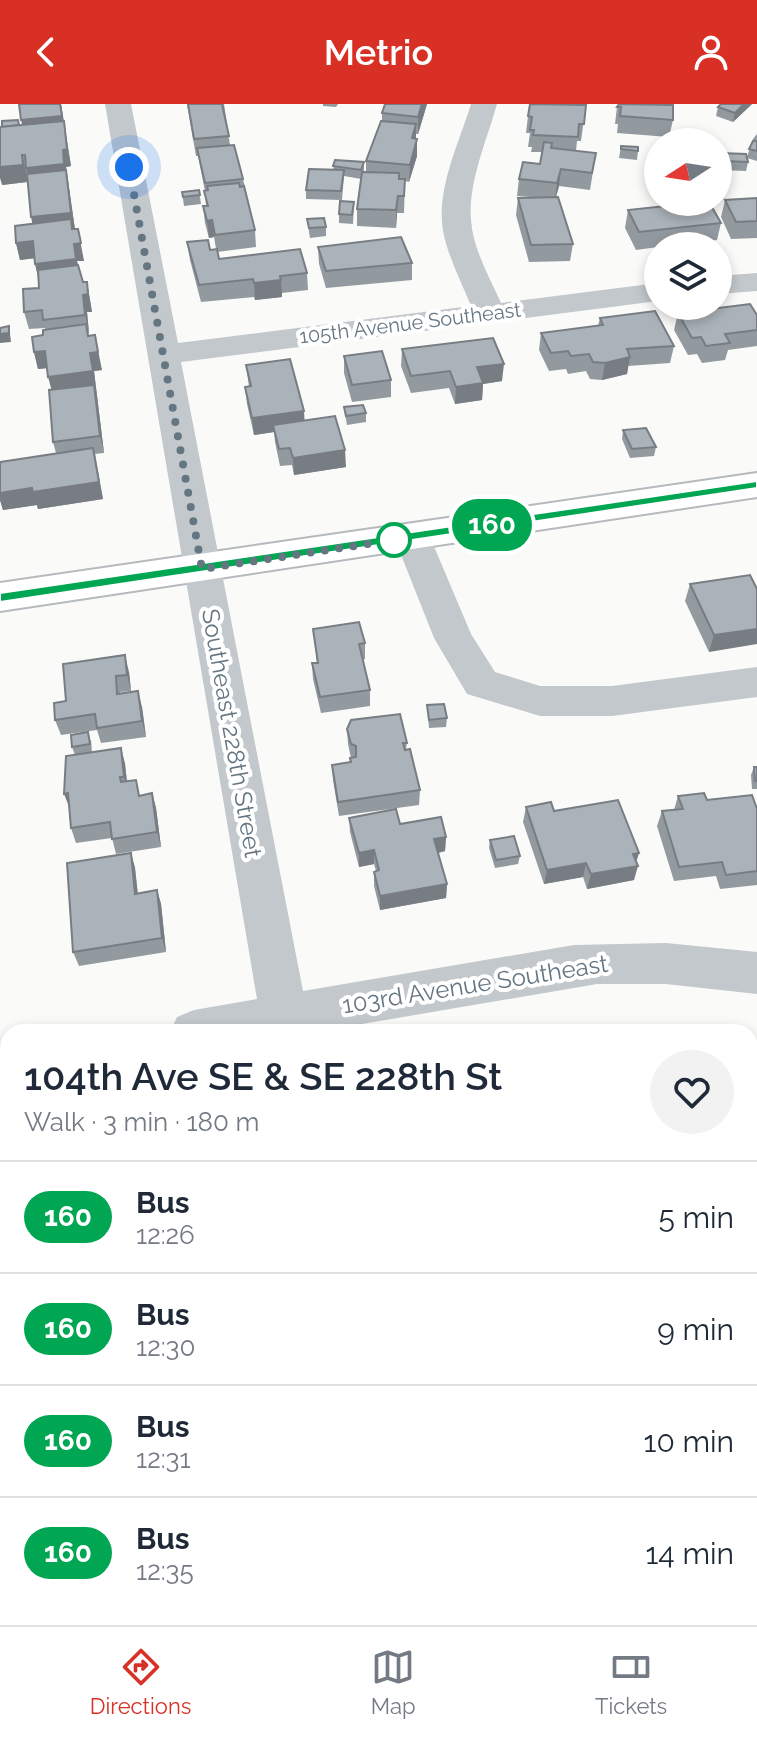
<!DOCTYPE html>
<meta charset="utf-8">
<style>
body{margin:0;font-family:Raleway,sans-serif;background:#f2f2f3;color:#1f2937;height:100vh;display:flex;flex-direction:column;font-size:30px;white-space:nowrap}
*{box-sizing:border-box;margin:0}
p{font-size:26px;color:#747a83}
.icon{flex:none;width:44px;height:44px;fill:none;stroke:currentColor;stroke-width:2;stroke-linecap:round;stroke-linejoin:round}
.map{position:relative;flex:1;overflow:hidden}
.panel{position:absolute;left:0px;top:920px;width:758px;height:602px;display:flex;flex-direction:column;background:#fff;border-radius:24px 24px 0 0;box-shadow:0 4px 12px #0003}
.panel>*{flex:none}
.badge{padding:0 16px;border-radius:26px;font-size:28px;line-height:52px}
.needle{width:52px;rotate:258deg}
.fabs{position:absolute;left:644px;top:24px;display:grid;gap:16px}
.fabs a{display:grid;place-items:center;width:88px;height:88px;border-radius:50%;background:#fff;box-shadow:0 4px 12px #0003;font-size:40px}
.you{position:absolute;width:40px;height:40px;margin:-20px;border:6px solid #fff;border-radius:50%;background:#1a73e8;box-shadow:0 0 0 12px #1a73e833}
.map>.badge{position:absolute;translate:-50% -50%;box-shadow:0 0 0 4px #fff}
.round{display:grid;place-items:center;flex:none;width:84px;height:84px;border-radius:42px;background:#f2f2f3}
.summary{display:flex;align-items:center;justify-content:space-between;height:136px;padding:0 24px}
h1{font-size:38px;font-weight:600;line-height:60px}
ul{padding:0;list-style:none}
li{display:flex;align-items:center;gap:24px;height:112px;padding:0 24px;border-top:2px solid #e0e1e3}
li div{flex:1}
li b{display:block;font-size:30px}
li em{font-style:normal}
li .badge{min-width:88px;font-weight:700;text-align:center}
header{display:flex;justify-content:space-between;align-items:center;height:104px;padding:0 24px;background:#d93025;color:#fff;font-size:36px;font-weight:600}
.dock{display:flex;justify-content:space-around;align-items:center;height:112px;border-top:2px solid #e0e1e3;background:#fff;font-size:22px;color:#747a83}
.dock a{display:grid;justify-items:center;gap:4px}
.dock .active{color:#d93025}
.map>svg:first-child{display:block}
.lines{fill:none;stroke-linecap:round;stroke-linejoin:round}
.major-casing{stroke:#b5babe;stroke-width:4}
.minor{fill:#c3c8cc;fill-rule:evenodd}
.major{fill:#fff;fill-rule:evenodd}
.wall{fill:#929a9f}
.shaded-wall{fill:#777d82}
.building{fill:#aab3b9;stroke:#777d82;stroke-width:2}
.line{fill:#00a651;stroke:#fff;stroke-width:2}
.walk{stroke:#657683;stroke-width:8;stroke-dasharray:0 14.4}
.stop-dot{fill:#fff;stroke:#00a651;stroke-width:4}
.labels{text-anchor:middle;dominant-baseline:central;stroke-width:8;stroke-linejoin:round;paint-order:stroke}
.far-street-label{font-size:20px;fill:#657683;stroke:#fff}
.street-label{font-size:24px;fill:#657683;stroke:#fff}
</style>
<header><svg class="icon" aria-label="back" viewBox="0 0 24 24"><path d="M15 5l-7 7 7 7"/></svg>Metrio<svg class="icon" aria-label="person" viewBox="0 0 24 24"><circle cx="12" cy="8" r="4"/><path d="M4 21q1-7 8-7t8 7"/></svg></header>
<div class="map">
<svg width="757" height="1521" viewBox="0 0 757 1521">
<rect width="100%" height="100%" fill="#fafaf8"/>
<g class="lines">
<!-- major casing -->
<g class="major-casing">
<polygon id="major" points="757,369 757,393 0,507 0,479"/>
</g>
<!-- minor -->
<g class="minor">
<path d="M 105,0 L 131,0 L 178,239 L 471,202 C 461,177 448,153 443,127 C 436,85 459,39 471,0 L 497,0 C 487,36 468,78 471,116 C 473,145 489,172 501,199 L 658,179 L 658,197 L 181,258 L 303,887 L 574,841 L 666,839 L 757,848 L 757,890 L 666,880 L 597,880 L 315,928 L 170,928 L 177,913 L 194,906 L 257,895 Z"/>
<polygon points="757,169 757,187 718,190 718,172"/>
<polygon points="412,420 425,424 430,433 471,530 495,568 540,582 612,582 757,563 757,593 612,612 540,612 467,590 434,534 394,433 399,424"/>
<polygon points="8,940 8,986 0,987 0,941"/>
<polygon points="377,1514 439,1514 441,1521 379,1521"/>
</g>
<!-- major -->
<use href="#major" class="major"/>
</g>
<!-- wall -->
<g class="wall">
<polygon points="61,0 71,62 66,63 75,125 84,157 77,157 78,161 83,178 87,178 92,208 87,208 89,229 88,229 102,266 94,267 104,349 95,350 103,395 38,405 37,401 3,406 0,396 0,358 56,349 53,338 52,286 47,264 38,265 34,248 45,226 45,224 29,225 24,208 39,184 38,173 34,154 20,156 16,139 33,120 27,68 27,78 2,81 19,21 22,21"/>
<polygon points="187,0 224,0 230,41 243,75 255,126 256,143 217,148 219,155 307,169 308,186 282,189 282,193 255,196 254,193 201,198 190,156 187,138 210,146 216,145 214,133 209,134 205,119 203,102 206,102 205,87 198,52 196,52"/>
<polygon points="323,0 338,0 336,3 323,2"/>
<polygon points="385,0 427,0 418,30 416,30 416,35 417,35 417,52 409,78 405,77 404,109 397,109 396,124 357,122 357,105 361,75 344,72 342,96 306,95 306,86 309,65 333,66 335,56 364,58 364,68 366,68 366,57 381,17 382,17 382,9"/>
<polygon points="752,0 733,18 716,12 718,3"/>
<polygon points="586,1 581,37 577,37 576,47 596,49 590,86 559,82 556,93 573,140 570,157 529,158 516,111 518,94 531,93 517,92 519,75 540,60 542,48 531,48 532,43 528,43 530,29 526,29 528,12"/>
<polygon points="617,3 673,16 669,33 617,29 618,20 615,20"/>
<polygon points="757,30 757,57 747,54 748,58 746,67 721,66 719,58 721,49 747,53 753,35"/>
<polygon points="621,42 638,47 637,56 619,54"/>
<polygon points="199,86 201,100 184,102 182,88"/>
<polygon points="757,94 757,134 731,135 721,113 725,96"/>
<polygon points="354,98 353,120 339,119 339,110"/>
<polygon points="628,106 721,119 717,136 658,142 658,143 636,146 625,124"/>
<polygon points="307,115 326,123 326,132 310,134"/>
<polygon points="318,143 412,159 412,176 326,184 319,160"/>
<polygon points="678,209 757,211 757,242 728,246 725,256 702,259 697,250 688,251 674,226"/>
<polygon points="600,214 674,242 670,259 628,262 627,270 602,276 590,275 586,267 568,270 566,265 549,267 539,246 541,229 598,222"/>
<polygon points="402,245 502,277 483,280 482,296 455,300 449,284 411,289 401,262"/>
<polygon points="344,252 391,276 391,293 352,298 344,269"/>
<polygon points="246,261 305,316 346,363 294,371 292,361 280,362 275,338 274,328 254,331 247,300 245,283 249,283"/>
<polygon points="344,303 366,309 366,318 347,321"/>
<polygon points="623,326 656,343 654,352 630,354 622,335"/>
<polygon points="690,480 757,485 709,548 685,497"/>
<polygon points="313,525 365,539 365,555 363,556 370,586 370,602 321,609 313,575 312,559 317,559"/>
<polygon points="63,560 129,568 131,587 120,588 120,590 142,603 146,633 101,639 97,626 61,631 55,616 66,597"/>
<polygon points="427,601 447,614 446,623 429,624"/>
<polygon points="347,625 407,639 406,645 420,686 419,701 339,712 333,676 332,661 350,658 350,654 351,654 348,640"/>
<polygon points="91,636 92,648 75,651 72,643"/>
<polygon points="121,644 125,660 127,678 140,692 152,689 156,704 161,743 116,750 112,734 76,739 71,724"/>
<polygon points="754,663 757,663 757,685 752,685 751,671"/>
<polygon points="678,692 757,705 757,781 720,785 716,772 674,777 657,722 662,707 674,706"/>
<polygon points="526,703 554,707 636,757 634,776 587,785 583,773 544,780 523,718"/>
<polygon points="349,714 400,720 446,733 445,747 438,749 447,780 446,794 380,806 374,782 374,768 376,767 374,760 359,763 350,728"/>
<polygon points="490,736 520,752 518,760 495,764 489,744"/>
<polygon points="131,749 135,764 138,790 157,786 161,800 166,848 79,862 73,848"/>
<polygon points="757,941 757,1021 750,1004 750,942"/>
<polygon points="757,1267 757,1369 750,1367 750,1281"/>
</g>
<!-- shaded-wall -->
<g class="shaded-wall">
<polygon points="61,0 71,62 66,63 75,126 78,125 84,157 77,157 80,172 39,177 35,160 35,131 31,113 30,81 26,64 63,46 25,33 21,16"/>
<polygon points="422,0 427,0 418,30 418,13"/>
<polygon points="744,0 752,0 733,18 735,9"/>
<polygon points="416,20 416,37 412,34"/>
<polygon points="417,35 417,52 409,78 410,61"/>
<polygon points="22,51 26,68 27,78 2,81 0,74 0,63"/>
<polygon points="561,65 559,82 555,96 557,79"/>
<polygon points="398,92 397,109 396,124 396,106"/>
<polygon points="212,116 214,133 209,134 207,117"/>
<polygon points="33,137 37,154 20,156 16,139"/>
<polygon points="281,176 282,193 255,196 254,179"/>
<polygon points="87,178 92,208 87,208 89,229 85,211 83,191"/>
<polygon points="9,222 11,238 0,239 0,230"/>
<polygon points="95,231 102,266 94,267 104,349 100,332 53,291 48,273 90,249"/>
<polygon points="45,247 49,264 38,265 34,248"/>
<polygon points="630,253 627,270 602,276 605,259"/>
<polygon points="504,260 502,277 483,280 482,296 455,300 456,283 477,263"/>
<polygon points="304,307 305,324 273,321 274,328 254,331 252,314"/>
<polygon points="93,344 103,395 38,405 37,401 3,406 0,396 0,389"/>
<polygon points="345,346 346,363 294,371 293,354"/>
<polygon points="757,525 757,540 709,548 714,531"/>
<polygon points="125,551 129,568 131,587 127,571"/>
<polygon points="138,587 142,603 146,633 142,617"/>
<polygon points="121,644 125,660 128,688 124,673"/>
<polygon points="68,689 70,705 64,690"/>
<polygon points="152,689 156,704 161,743 157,728"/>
<polygon points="446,733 445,747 433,750 434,735"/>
<polygon points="374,746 374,760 359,763 359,749"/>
<polygon points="131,749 135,764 139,804 135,790"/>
<polygon points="639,749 635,762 638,762 634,776 587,785 591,770 633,750"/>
<polygon points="586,759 583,773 544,780 547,766"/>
<polygon points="447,780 446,794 380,806 380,792"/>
<polygon points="157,786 161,800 166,848 162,834"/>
</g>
<!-- building -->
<g class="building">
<polygon points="19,0 60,0 62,12 21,16"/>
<polygon points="188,0 222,0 229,32 194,35"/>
<polygon points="385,0 422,0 418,13 382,9"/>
<polygon points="530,0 586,1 584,20 579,20 578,33 533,31 534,26 530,26 532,13 528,12"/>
<polygon points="619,0 673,1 673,16 620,12 621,3 617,3"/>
<polygon points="721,0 744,0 735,9 718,3"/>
<polygon points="18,16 19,21 2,23 2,17"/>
<polygon points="64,17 67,45 63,46 64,60 26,64 25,51 22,51 23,61 0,63 0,23"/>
<polygon points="381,17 416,20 412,34 417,35 410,61 366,57"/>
<polygon points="753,37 757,37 757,47 749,45"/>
<polygon points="544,38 552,39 551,44 596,49 592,69 561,65 557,79 519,75 523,58 540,60"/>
<polygon points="234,41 243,75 205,79 197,44"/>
<polygon points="621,42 638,43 638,47 621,45"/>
<polygon points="721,49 746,50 748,58 723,57"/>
<polygon points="335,56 364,58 361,66 333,62"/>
<polygon points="309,65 344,66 341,87 306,86"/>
<polygon points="66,66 71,109 31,113 27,70"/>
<polygon points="362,68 399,69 399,75 405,75 404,92 398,92 396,106 357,105"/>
<polygon points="239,79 240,83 244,82 255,126 215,131 212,116 207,117 203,102 208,102 204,87 208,86 207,82"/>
<polygon points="199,86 200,91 183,93 182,88"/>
<polygon points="558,93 573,140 531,141 518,94"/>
<polygon points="757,94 757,117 736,118 725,96"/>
<polygon points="340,97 354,98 352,111 339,110"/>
<polygon points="703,98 709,98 721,119 639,128 628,106"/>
<polygon points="324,114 326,123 309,124 307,115"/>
<polygon points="71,115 72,125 78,125 81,139 74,140 76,155 35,160 33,137 16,139 15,122"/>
<polygon points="401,133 412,159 326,167 318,143"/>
<polygon points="208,136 210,146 217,145 219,155 300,145 307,169 280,172 281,176 254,179 253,175 199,181 187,138"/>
<polygon points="78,161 83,178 87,178 88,190 83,191 85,211 43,216 42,206 24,208 23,185 39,184 38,166"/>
<polygon points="750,200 757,211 757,226 725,230 730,239 706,242 701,233 692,234 678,209"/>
<polygon points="655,207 674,242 627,245 630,253 605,259 593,258 589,250 571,252 568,247 551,249 541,229 603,221 600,214"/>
<polygon points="86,220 88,232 95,231 98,248 90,249 93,267 48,273 45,247 34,248 32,233 43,231 43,226"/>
<polygon points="9,222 9,229 0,230 0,224"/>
<polygon points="493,234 504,260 477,263 483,279 456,283 450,267 411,272 402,245"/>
<polygon points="382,247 391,276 352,281 344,252"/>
<polygon points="290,255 304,307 252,314 245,283 251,282 246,261"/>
<polygon points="94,281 100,332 53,338 49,286"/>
<polygon points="363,301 366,309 346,312 344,303"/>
<polygon points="335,312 345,346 293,354 290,344 279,345 273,321"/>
<polygon points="646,324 656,343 632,345 623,326"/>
<polygon points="93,344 99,378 33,388 32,384 0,389 0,358"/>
<polygon points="750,471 757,485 757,525 714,531 690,480"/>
<polygon points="359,518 365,539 359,540 370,586 320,593 312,559 318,559 313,525"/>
<polygon points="125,551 127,571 116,572 117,590 138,587 142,617 97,624 95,610 55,616 54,599 66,597 63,560"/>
<polygon points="444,600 447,614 429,616 427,601"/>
<polygon points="400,610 407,639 403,639 405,646 410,645 420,686 338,698 332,661 351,658 350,654 356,653 356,642 351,640 347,625 351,616"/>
<polygon points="88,628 90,640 72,643 71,631"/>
<polygon points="121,644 124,673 120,673 121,678 136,676 139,692 152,689 157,728 112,735 110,718 71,724 68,689 64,690 66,652"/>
<polygon points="754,663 757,663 757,677 755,677"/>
<polygon points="704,689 707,696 752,691 757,705 757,767 726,771 722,758 679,763 662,707 683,705 678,692"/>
<polygon points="618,696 639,749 633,750 638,762 591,770 586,759 547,766 526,703 551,698 554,707"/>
<polygon points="396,705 400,720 441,713 446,733 434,735 447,780 380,792 374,768 379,766 374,746 359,749 349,714"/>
<polygon points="514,732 520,752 496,756 490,736"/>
<polygon points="131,749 135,790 157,786 162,834 73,848 67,759"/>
<polygon points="757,941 757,993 750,994 750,942"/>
<polygon points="757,1281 757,1359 750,1357 750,1287 753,1288"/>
<polygon points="231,1514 277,1514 278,1521 205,1521"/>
</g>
<!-- line -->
<polygon class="line" points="757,377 757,384 0,498 0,489"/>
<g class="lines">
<!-- walk -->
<polyline class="walk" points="129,63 202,465 394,436"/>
</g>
<!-- markers -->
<circle class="stop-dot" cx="394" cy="436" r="16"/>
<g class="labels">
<!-- far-street labels -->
<g class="far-street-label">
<text transform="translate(410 219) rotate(-7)">105th Avenue Southeast</text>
</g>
<!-- street labels -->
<g class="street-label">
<text transform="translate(232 629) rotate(80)">Southeast 228th Street</text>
<text transform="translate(475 880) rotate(-9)">103rd Avenue Southeast</text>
</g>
</g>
</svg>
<div class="fabs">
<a><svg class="needle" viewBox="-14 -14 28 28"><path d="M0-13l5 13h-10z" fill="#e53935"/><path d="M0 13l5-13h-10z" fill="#747a83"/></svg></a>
<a><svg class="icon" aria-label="layers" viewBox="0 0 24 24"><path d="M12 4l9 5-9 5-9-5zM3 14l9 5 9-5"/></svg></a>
</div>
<div class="you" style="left:129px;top:63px"></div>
<b class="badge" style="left:492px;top:421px;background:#00a651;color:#fff">160</b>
<section class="panel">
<div class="summary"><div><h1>104th Ave SE &amp; SE 228th St</h1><p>Walk · 3 min · 180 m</p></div><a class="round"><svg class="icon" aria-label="heart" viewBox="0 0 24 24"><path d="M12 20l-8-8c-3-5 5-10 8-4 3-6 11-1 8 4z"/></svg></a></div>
<ul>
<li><span class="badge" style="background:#00a651;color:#fff">160</span><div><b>Bus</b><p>12:26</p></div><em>5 min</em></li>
<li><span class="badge" style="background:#00a651;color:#fff">160</span><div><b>Bus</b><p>12:30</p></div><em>9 min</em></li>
<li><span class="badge" style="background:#00a651;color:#fff">160</span><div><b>Bus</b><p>12:31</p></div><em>10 min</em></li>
<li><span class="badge" style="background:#00a651;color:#fff">160</span><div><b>Bus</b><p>12:35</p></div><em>14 min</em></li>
</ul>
</section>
</div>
<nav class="dock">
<a class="active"><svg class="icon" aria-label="directions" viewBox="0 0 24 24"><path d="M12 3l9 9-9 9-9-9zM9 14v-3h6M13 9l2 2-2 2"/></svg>Directions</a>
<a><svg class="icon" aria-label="map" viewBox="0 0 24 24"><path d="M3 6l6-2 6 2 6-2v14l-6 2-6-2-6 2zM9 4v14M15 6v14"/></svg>Map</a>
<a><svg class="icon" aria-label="tickets" viewBox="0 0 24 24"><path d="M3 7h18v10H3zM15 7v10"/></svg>Tickets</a>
</nav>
